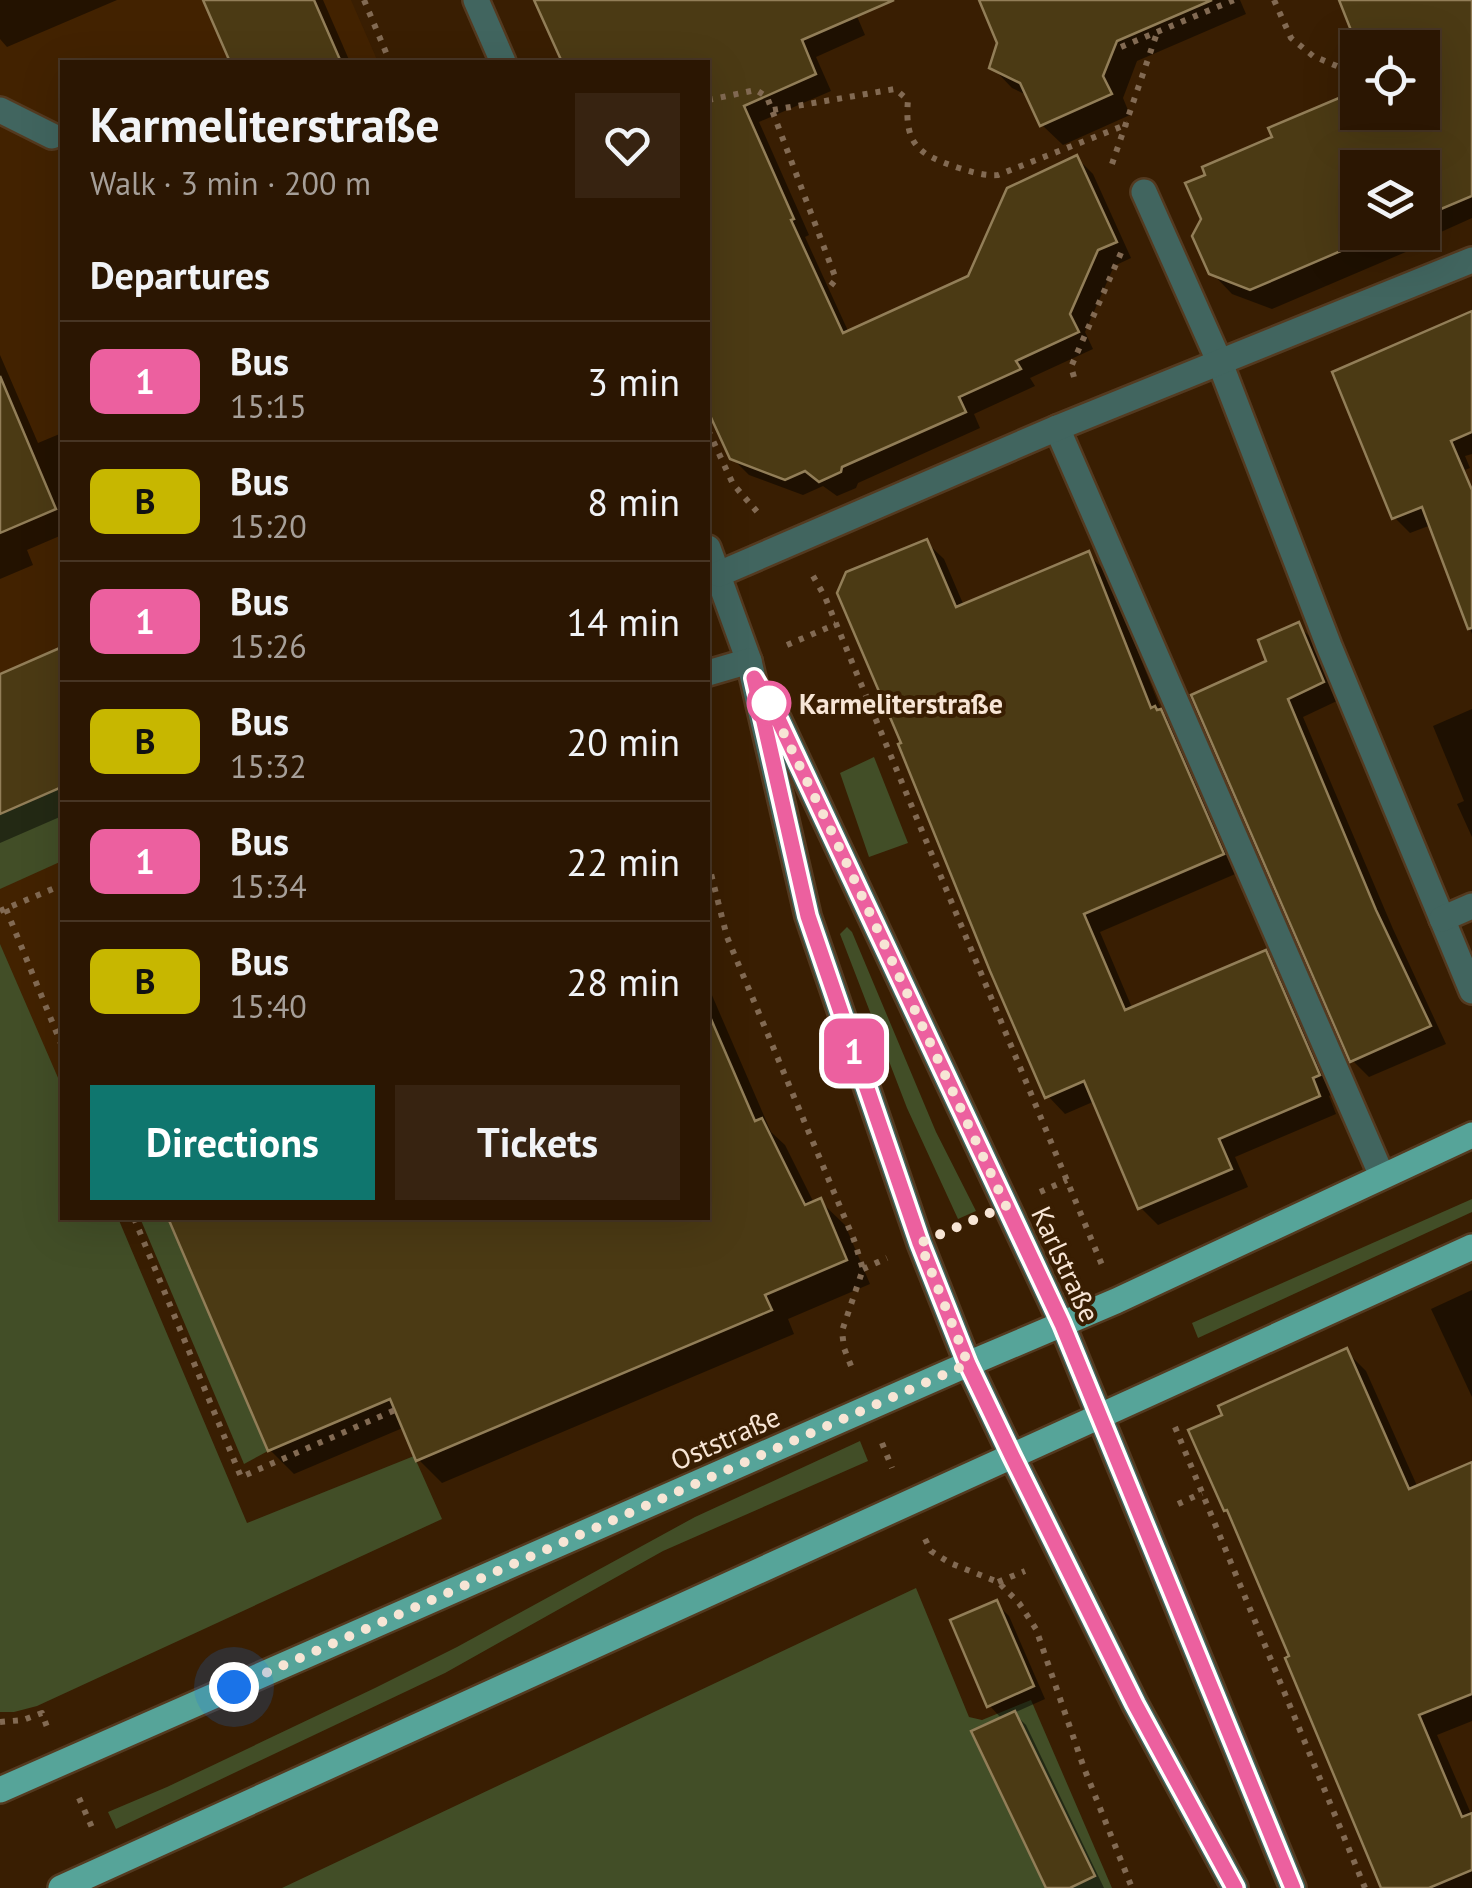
<!DOCTYPE html>
<meta charset="utf-8">
<style>
body{margin:0;font-family:"PT Sans",sans-serif;background:#372311;color:#f1f3f6;height:100vh;display:flex;flex-direction:column;font-size:38px;white-space:nowrap}
*{box-sizing:border-box;margin:0}
p{font-size:32px;color:#a69f99}
.icon{flex:none;width:55px;height:55px;fill:none;stroke:currentColor;stroke-width:2;stroke-linecap:round;stroke-linejoin:round}
.map{position:relative;flex:1;overflow:hidden}
.drawer{position:absolute;left:60px;top:60px;width:650px;height:1160px;display:flex;flex-direction:column;background:#2b1602;border-radius:0px;box-shadow:0 10px 40px #0002,0 0 0 2px #473524}
.drawer>*{flex:none}
.badge{padding:0 20px;border-radius:15px;font-size:35px;line-height:65px}
.tools{position:absolute;left:1340px;top:30px;display:grid;gap:20px}
.tools a{display:grid;place-items:center;width:100px;height:100px;border-radius:0px;background:#2b1602;box-shadow:0 10px 40px #0002,0 0 0 2px #473524;font-size:50px}
.you{position:absolute;width:50px;height:50px;margin:-25px;border:8px solid #fff;border-radius:50%;background:#1a73e8;box-shadow:0 0 0 15px #1a73e833}
.map>.badge{position:absolute;translate:-50% -50%;box-shadow:0 0 0 5px #fff}
h2{padding:0 30px;font-size:38px;line-height:90px}
.round{display:grid;place-items:center;flex:none;width:105px;height:105px;border-radius:0px;background:#372311}
.overview{display:flex;align-items:center;justify-content:space-between;height:170px;padding:0 30px}
h1{font-size:48px;font-weight:700;line-height:75px}
.action{display:flex;gap:20px;margin-top:auto;padding:20px 30px}
.action a{flex:1;height:115px;border-radius:0px;background:#0f766e;color:#fff;font-size:40px;font-weight:700;line-height:115px;text-align:center}
.action a+a{background:#372311;color:#f1f3f6}
ul{padding:0;list-style:none}
li{display:flex;align-items:center;gap:30px;height:120px;padding:0 30px;border-top:2px solid #473524}
li div{flex:1}
li b{display:block;font-size:38px}
li em{font-style:normal}
li .badge{min-width:110px;font-weight:700;text-align:center}
.map>svg:first-child{display:block}
.built{fill:#422200}
.green{fill:#424e27}
.shadow{fill:#0007;fill-rule:evenodd}
.building{fill:#4b3a14;stroke:#927e58;stroke-width:2.5}
.lines{fill:none;stroke-linecap:round;stroke-linejoin:round}
.minor-casing{stroke:#543a20;stroke-width:30}
.major-casing{stroke:#543a20;stroke-width:30}
.path{stroke:#826a53;stroke-width:6;stroke-dasharray:5 8;stroke-linecap:butt}
.minor{stroke:#41655f;stroke-width:25}
.major{stroke:#56a499;stroke-width:25}
.line-casing{stroke:#fff;stroke-width:22}
.line{stroke:#ec609f;stroke-width:15}
.walk{stroke:#f7e5d5;stroke-width:10;stroke-dasharray:0 18}
.stop-dot{fill:#fff;stroke:#ec609f;stroke-width:5}
.labels{text-anchor:middle;dominant-baseline:central;stroke-width:8;stroke-linejoin:round;paint-order:stroke}
.stop-label{font-size:28px;font-weight:bold;fill:#f7e5d5;stroke:#391e02;text-anchor:start}
.street-label{font-size:28px;fill:#f7e5d5;stroke:#391e02}
</style>
<div class="map">
<svg width="1472" height="1888" viewBox="0 0 1472 1888">
<rect width="100%" height="100%" fill="#391e02"/>
<!-- built -->
<polygon class="built" points="0,0 351,0 378,62 62,62 62,1081 0,1109"/>
<!-- green -->
<g class="green">
<polygon points="874,757 908,843 869,857 840,773"/>
<polygon points="62,787 62,861 0,889 0,814"/>
<polygon points="847,927 852,932 936,1132 976,1211 958,1219 907,1108 840,934"/>
<polygon points="0,944 62,1087 62,1218 118,1218 247,1523 414,1456 442,1519 37,1706 14,1712 0,1712"/>
<polygon points="1472,1199 1472,1212 1198,1338 1192,1323"/>
<polygon points="140,1218 168,1218 268,1451 244,1464"/>
<polygon points="860,1441 868,1461 663,1551 445,1673 116,1829 108,1812 167,1787 375,1688 457,1647 695,1517"/>
<polygon points="916,1588 969,1717 982,1720 1031,1700 1112,1888 282,1888"/>
</g>
<!-- shadow -->
<g class="shadow">
<polygon points="0,0 117,0 7,47 0,39"/>
<polygon points="206,0 323,0 350,62 233,62"/>
<polygon points="537,0 850,0 865,35 816,57 831,91 759,122 809,235 805,237 849,333 970,278 1077,158 1093,174 1131,258 1114,266 1085,332 1093,349 1030,378 1035,386 974,414 980,428 858,483 856,488 837,496 823,486 803,495 749,475 732,458 720,401 708,373 708,62 565,62"/>
<polygon points="1001,0 1240,0 1246,14 1137,61 1123,98 1130,115 1063,145 1042,125 1029,96 1012,88 992,67 1000,43"/>
<path d="M 1341,0 L 1472,0 L 1472,218 L 1432,236 L 1434,240 L 1272,309 L 1232,294 L 1211,272 L 1358,112 L 1422,112 L 1422,48 ZM 1358,168 L 1422,168 L 1422,232 L 1358,232 Z"/>
<polygon points="1472,315 1472,454 1465,456 1470,468 1465,470 1472,488 1472,634 1431,525 1410,533 1394,517"/>
<polygon points="0,355 38,443 62,433 62,535 27,550 33,565 0,579"/>
<polygon points="926,542 944,559 964,606 1088,554 1106,572 1162,712 1178,729 1240,872 1100,932 1133,1010 1266,953 1283,971 1336,1093 1329,1096 1336,1114 1235,1157 1248,1187 1158,1225 1140,1207 1095,1101 1065,1114 1048,1096"/>
<polygon points="1298,625 1315,642 1339,700 1303,717 1393,929 1446,1044 1369,1077 1352,1060 1270,663"/>
<polygon points="62,649 62,816 0,843 0,677"/>
<polygon points="1472,709 1472,837 1457,804 1464,801 1433,726"/>
<polygon points="708,990 711,993 771,1132 785,1145 814,1203 820,1201 845,1225 870,1284 788,1319 794,1334 442,1483 418,1459 405,1427 294,1474 270,1450 171,1218 708,1218"/>
<polygon points="1472,1290 1472,1397 1431,1309"/>
<polygon points="1346,1351 1366,1371 1418,1488 1472,1465 1472,1721 1437,1735 1472,1816 1472,1888 1383,1888 1292,1658 1233,1517 1226,1510"/>
<polygon points="996,1603 1009,1616 1045,1699 1014,1713 1026,1725 1104,1888 1049,1888 1002,1719 989,1705"/>
</g>
<!-- building -->
<g class="building">
<polygon points="203,0 314,0 341,62 230,62"/>
<polygon points="534,0 894,0 802,40 816,74 744,106 794,219 791,220 843,333 968,276 1007,188 1077,155 1117,242 1098,250 1070,314 1079,332 1016,361 1021,369 959,397 966,412 842,467 841,472 819,482 805,471 785,480 730,459 708,411 708,62 562,62"/>
<polygon points="979,0 1212,0 1117,41 1103,76 1112,94 1040,126 1020,83 989,68 997,43"/>
<polygon points="1339,0 1472,0 1472,196 1422,217 1422,168 1358,168 1358,232 1385,232 1250,290 1209,274 1192,236 1201,219 1185,183 1205,175 1202,167 1272,137 1268,128 1358,90 1358,112 1422,112 1422,48 1358,48"/>
<polygon points="1472,311 1472,432 1451,441 1472,490 1472,628 1468,629 1422,507 1392,519 1332,372"/>
<polygon points="0,376 56,509 0,533"/>
<polygon points="927,539 956,607 1089,551 1151,708 1155,706 1157,710 1161,709 1224,854 1084,914 1125,1010 1266,950 1320,1075 1313,1078 1320,1096 1219,1139 1232,1169 1138,1209 1084,1081 1045,1098 990,971 898,744 901,743 837,593 846,572"/>
<polygon points="1299,622 1324,682 1288,699 1376,910 1431,1026 1350,1062 1191,695 1266,661 1258,640"/>
<polygon points="62,647 62,787 0,814 0,674"/>
<polygon points="708,1012 755,1121 762,1118 805,1205 821,1198 847,1260 765,1295 772,1310 416,1461 390,1399 268,1451 168,1218 708,1218"/>
<polygon points="1347,1348 1409,1489 1472,1462 1472,1694 1419,1715 1462,1817 1472,1813 1472,1870 1429,1888 1381,1888 1285,1658 1289,1656 1227,1510 1224,1511 1188,1430 1222,1415 1218,1406"/>
<polygon points="997,1600 1034,1686 987,1707 950,1620"/>
<polygon points="1015,1711 1095,1876 1070,1888 1046,1888 971,1731"/>
</g>
<g class="lines">
<!-- minor casing -->
<g class="minor-casing">
<g id="minor">
<polyline points="476,0 503,62"/>
<polyline points="0,110 52,136"/>
<polyline points="1144,192 1220,363 1329,646 1472,991"/>
<polyline points="1057,428 1382,1176"/>
<polyline points="708,548 749,661 808,916 920,1243 968,1364 1012,1456 1135,1704 1235,1888"/>
<polyline points="719,574 1057,428 1472,260"/>
<polyline points="708,673 749,661"/>
<polyline points="767,700 779,721 1062,1324 1293,1888"/>
<polyline points="1442,919 1472,906"/>
</g>
</g>
<!-- major casing -->
<g class="major-casing">
<g id="major">
<polyline points="0,1790 968,1364 1116,1301 1472,1135"/>
<polyline points="61,1888 1472,1247"/>
</g>
</g>
<!-- path -->
<g class="path">
<polyline points="364,0 390,62"/>
<polyline points="1274,0 1291,38 1313,56 1358,75"/>
<polyline points="1121,47 1234,0"/>
<polyline points="708,100 756,90 767,97 836,279 829,288"/>
<path d="M 773,110 L 895,89 L 908,100 C 904,145 919,155 959,168 C 972,172 984,176 998,175 L 1128,124"/>
<polyline points="1112,164 1158,30"/>
<polyline points="1074,377 1071,367 1124,246"/>
<polyline points="708,430 733,484 759,514"/>
<polyline points="813,576 825,597 1102,1265"/>
<polyline points="787,645 836,624"/>
<polyline points="708,862 727,937 854,1240 863,1269 842,1331 844,1348 853,1371"/>
<polyline points="6,909 62,1046"/>
<polyline points="0,911 62,885"/>
<polyline points="1040,1192 1067,1180"/>
<polyline points="134,1218 241,1477 395,1410"/>
<polyline points="863,1269 887,1258"/>
<polyline points="1175,1427 1365,1888"/>
<polyline points="882,1443 892,1468"/>
<polyline points="1178,1504 1202,1493"/>
<polyline points="925,1539 931,1551 950,1563 998,1582 1019,1603 1036,1629 1084,1768 1132,1888"/>
<polyline points="998,1582 1025,1571"/>
<polyline points="0,1722 23,1720 42,1713 47,1727"/>
<polyline points="79,1798 94,1832"/>
</g>
<!-- minor -->
<use href="#minor" class="minor"/>
<!-- major -->
<use href="#major" class="major"/>
</g>
<g class="lines">
<!-- line casing -->
<g class="line-casing">
<polyline id="line" points="1235,1888 1135,1704 1012,1456 968,1364 920,1243 808,916 754,678 779,721 1062,1324 1293,1888"/>
</g>
<!-- line -->
<use href="#line" class="line"/>
<!-- walk -->
<polyline class="walk" points="234,1687 968,1364 920,1243 1006,1206 840,849 769,703"/>
</g>
<!-- markers -->
<circle class="stop-dot" cx="769" cy="703" r="20"/>
<g class="labels">
<!-- stop labels -->
<g class="stop-label">
<text x="799" y="703">Karmeliterstraße</text>
</g>
<!-- street labels -->
<g class="street-label">
<text transform="translate(1066 1264) rotate(65)">Karlstraße</text>
<text transform="translate(725 1438) rotate(-24)">Oststraße</text>
</g>
</g>
</svg>
<div class="tools">
<a><svg class="icon" aria-label="locate" viewBox="0 0 24 24"><circle cx="12" cy="12" r="6"/><path d="M12 2v4M12 18v4M2 12h4M18 12h4"/></svg></a>
<a><svg class="icon" aria-label="layers" viewBox="0 0 24 24"><path d="M12 4l9 5-9 5-9-5zM3 14l9 5 9-5"/></svg></a>
</div>
<div class="you" style="left:234px;top:1687px"></div>
<b class="badge" style="left:854px;top:1051px;background:#ec609f;color:#fff">1</b>
<section class="drawer">
<div class="overview"><div><h1>Karmeliterstraße</h1><p>Walk · 3 min · 200 m</p></div><a class="round"><svg class="icon" aria-label="heart" viewBox="0 0 24 24"><path d="M12 20l-8-8c-3-5 5-10 8-4 3-6 11-1 8 4z"/></svg></a></div>
<h2>Departures</h2>
<ul>
<li><span class="badge" style="background:#ec609f;color:#fff">1</span><div><b>Bus</b><p>15:15</p></div><em>3 min</em></li>
<li><span class="badge" style="background:#c7b700;color:#111">B</span><div><b>Bus</b><p>15:20</p></div><em>8 min</em></li>
<li><span class="badge" style="background:#ec609f;color:#fff">1</span><div><b>Bus</b><p>15:26</p></div><em>14 min</em></li>
<li><span class="badge" style="background:#c7b700;color:#111">B</span><div><b>Bus</b><p>15:32</p></div><em>20 min</em></li>
<li><span class="badge" style="background:#ec609f;color:#fff">1</span><div><b>Bus</b><p>15:34</p></div><em>22 min</em></li>
<li><span class="badge" style="background:#c7b700;color:#111">B</span><div><b>Bus</b><p>15:40</p></div><em>28 min</em></li>
</ul>
<div class="action"><a>Directions</a><a>Tickets</a></div>
</section>
</div>
